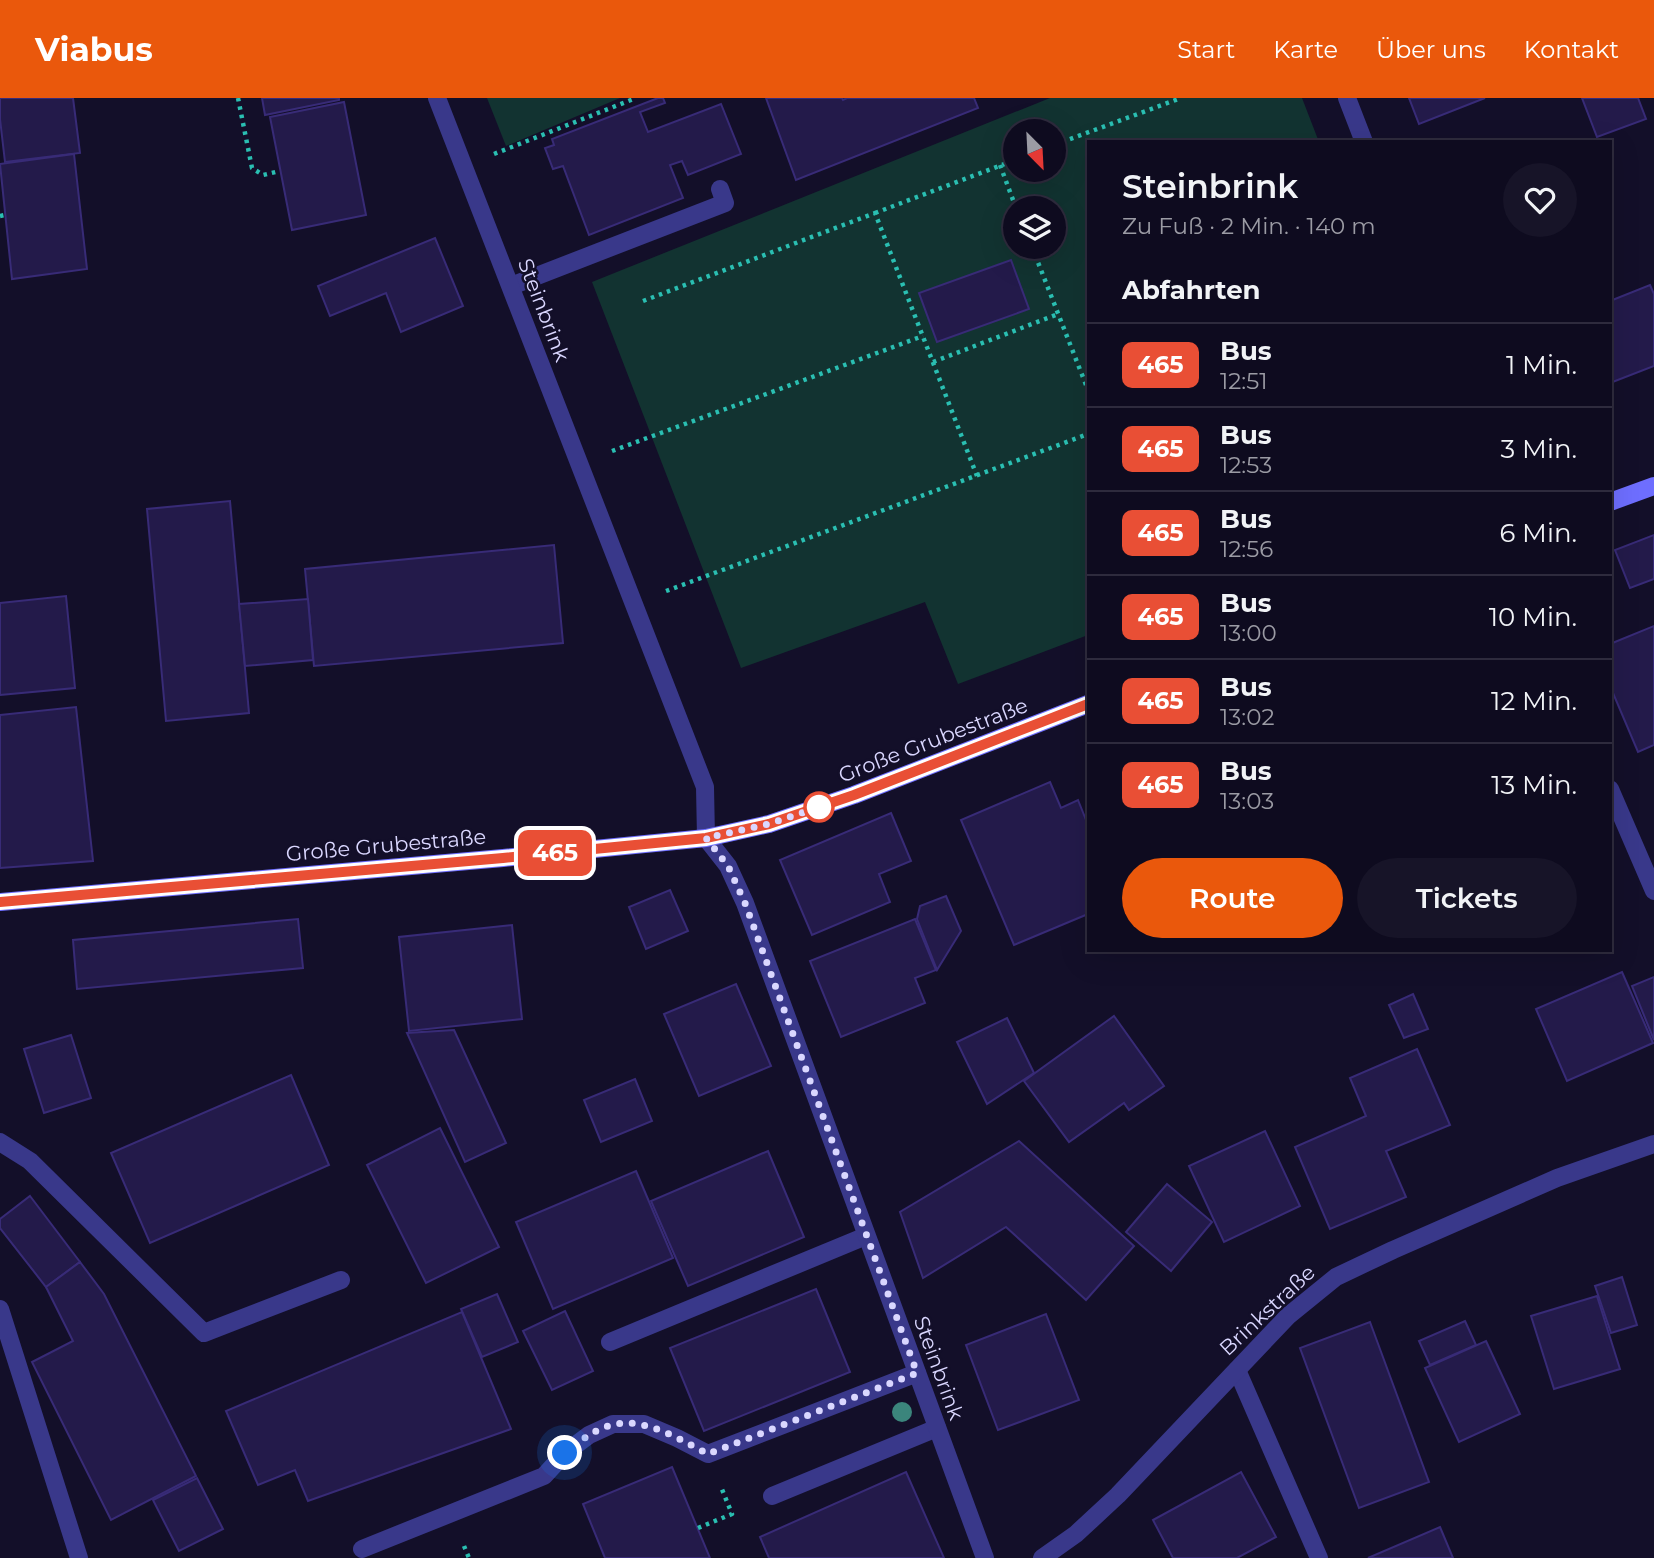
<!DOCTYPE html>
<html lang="de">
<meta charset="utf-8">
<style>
body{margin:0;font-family:Montserrat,sans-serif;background:#171428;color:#f1f3f6;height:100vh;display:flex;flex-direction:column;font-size:26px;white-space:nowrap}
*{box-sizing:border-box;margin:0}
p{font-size:23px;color:#9b9ba4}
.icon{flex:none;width:38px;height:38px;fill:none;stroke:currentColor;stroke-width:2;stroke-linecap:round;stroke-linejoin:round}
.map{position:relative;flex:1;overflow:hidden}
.panel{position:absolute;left:1087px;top:42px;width:525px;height:812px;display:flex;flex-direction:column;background:#0e0b1f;border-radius:0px;box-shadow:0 7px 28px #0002,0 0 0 2px #2e2b3d}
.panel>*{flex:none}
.badge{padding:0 14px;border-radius:10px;font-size:24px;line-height:46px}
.needle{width:46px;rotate:156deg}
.controls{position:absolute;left:1003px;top:21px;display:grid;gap:14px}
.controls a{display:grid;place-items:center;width:63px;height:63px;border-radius:50%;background:#0e0b1f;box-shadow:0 7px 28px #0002,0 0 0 2px #2e2b3d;font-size:35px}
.you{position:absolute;width:35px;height:35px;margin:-18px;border:5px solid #fff;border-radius:50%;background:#1a73e8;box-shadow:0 0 0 10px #1a73e833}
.map>.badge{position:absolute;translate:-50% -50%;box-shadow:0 0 0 4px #fff}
h2{padding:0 35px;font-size:26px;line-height:63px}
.round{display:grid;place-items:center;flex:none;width:74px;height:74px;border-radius:37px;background:#171428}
.overview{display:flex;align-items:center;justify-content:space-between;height:119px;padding:0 35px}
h1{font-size:33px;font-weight:600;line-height:52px}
.action{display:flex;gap:14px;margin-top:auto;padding:14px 35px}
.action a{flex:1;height:80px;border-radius:42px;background:#ea580c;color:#fff;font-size:28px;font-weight:600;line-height:80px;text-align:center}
.action a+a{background:#171428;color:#f1f3f6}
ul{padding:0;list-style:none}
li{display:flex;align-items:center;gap:21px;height:84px;padding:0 35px;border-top:2px solid #2e2b3d}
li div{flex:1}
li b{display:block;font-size:26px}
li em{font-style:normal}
li .badge{min-width:77px;font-weight:700;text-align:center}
header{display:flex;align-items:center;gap:42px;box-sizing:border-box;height:98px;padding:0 35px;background:#ea580c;color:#fff}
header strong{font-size:33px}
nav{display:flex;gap:38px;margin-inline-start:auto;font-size:24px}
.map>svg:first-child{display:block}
.green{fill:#123331;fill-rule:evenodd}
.building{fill:#231a4a;stroke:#382b77;stroke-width:2}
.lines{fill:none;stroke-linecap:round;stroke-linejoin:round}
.path{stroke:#2abfb2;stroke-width:4.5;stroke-dasharray:3.5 5;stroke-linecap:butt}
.lane{stroke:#39388a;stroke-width:18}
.street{stroke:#39388a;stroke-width:18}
.secondary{stroke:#6e6eff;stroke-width:18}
.tree{fill:#3b857c}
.line-casing{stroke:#fff;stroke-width:16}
.line{stroke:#e94f35;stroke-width:10}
.walk{stroke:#dad7ff;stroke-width:7;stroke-dasharray:0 12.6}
.stop-dot{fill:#fff;stroke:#e94f35;stroke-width:3.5}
.labels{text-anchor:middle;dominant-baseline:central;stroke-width:5;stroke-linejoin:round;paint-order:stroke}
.street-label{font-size:21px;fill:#dad7ff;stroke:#130f29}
</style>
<header>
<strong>Viabus</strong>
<nav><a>Start</a><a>Karte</a><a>Über uns</a><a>Kontakt</a></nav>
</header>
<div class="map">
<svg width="1654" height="1460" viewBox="0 0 1654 1460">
<rect width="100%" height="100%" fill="#130f29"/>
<!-- green -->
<g class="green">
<polygon points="487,0 620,0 506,48"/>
<path d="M 1050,0 L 1302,0 L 1319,44 L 1088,44 L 1088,537 L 958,586 L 925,504 L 741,570 L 592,184 ZM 1015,33 L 1054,33 L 1054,72 L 1015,72 ZM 1015,110 L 1054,110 L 1054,149 L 1015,149 Z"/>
</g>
<!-- building -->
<g class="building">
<polygon points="0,0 73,0 80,55 5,64 0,21"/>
<polygon points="262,0 339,0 339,2 265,17"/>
<polygon points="658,0 663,0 665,5 640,14 648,34 721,6 741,56 688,77 682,63 670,67 683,100 589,137 563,68 553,71 545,50 554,47 552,41"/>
<polygon points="766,0 842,0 843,2 847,0 974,0 978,10 796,82"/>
<polygon points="1409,0 1485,0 1419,26"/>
<polygon points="1582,0 1638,0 1646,21 1597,39"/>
<polygon points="344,4 366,117 292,132 270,19"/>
<polygon points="74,56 87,171 12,181 0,66"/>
<polygon points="435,140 463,208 401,234 386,195 330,218 318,188"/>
<polygon points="1011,162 1029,211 937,244 919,195"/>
<polygon points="1650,187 1654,196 1654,268 1610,285 1610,203"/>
<polygon points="230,403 249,615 166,623 147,411"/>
<polygon points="1654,437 1654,481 1630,490 1615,452"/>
<polygon points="554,447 563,545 314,568 305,471"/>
<polygon points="66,498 75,590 0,597 0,505"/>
<polygon points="308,501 313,562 245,568 239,506"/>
<polygon points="1654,528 1654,647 1638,654 1610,588 1610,546"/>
<polygon points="76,609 93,763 0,770 0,617"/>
<polygon points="1050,684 1061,710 1078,702 1088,727 1088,816 1014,847 961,722"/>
<polygon points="891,715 911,763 879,776 890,804 812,837 780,762"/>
<polygon points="670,792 688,833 646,851 629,809"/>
<polygon points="946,798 961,833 937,872 917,821 920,808"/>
<polygon points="298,821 303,870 77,891 73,842"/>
<polygon points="915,821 936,872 915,880 925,905 841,939 810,863"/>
<polygon points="512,827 522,921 409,933 399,839"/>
<polygon points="1622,874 1653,945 1567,983 1536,911"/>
<polygon points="1654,879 1654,942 1632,888"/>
<polygon points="736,886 771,968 699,998 664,916"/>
<polygon points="1413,896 1428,931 1404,940 1389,907"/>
<polygon points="1114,918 1164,988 1129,1012 1124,1005 1069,1044 1024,983"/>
<polygon points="1007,920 1034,975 987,1006 957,944"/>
<polygon points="454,932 506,1045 465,1064 407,935"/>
<polygon points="71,937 91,1000 44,1015 24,951"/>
<polygon points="1417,951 1450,1027 1386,1053 1406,1099 1330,1131 1295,1049 1366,1018 1350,980"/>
<polygon points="291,977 329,1067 150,1145 111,1055"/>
<polygon points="635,981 652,1023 601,1044 584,1002"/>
<polygon points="440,1030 499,1149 426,1185 367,1067"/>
<polygon points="1265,1033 1300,1108 1224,1144 1189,1068"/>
<polygon points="1019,1043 1134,1148 1086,1202 1006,1129 923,1180 900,1114"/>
<polygon points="768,1053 804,1139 688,1188 651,1103"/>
<polygon points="636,1073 673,1160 553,1211 516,1124"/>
<polygon points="1167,1086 1212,1124 1171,1173 1126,1134"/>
<polygon points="30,1098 80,1164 46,1189 0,1130 0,1121"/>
<polygon points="80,1164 104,1196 196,1378 111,1422 32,1264 73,1243 46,1189"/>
<polygon points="1622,1179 1637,1227 1611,1235 1595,1188"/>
<polygon points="816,1191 850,1274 704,1333 670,1250"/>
<polygon points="497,1196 518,1244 482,1259 461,1211"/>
<polygon points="1597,1198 1620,1271 1554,1291 1531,1218"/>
<polygon points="565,1213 593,1273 552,1292 523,1233"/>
<polygon points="462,1214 511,1331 308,1403 295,1372 258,1387 226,1313"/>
<polygon points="1046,1216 1079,1302 998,1332 966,1247"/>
<polygon points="1465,1223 1476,1247 1430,1267 1419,1243"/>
<polygon points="1370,1224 1429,1384 1359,1410 1300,1250"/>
<polygon points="1486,1243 1520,1316 1459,1344 1425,1270"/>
<polygon points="672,1369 710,1460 605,1460 583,1406"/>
<polygon points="906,1374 944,1460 769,1460 760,1439"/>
<polygon points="1241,1374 1276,1439 1237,1460 1173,1460 1153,1422"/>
<polygon points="197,1380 223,1431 179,1453 153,1402"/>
<polygon points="1440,1429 1453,1460 1368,1460"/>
</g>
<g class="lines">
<!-- path -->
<g class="path">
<polyline points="238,0 252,70 263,77 280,73"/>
<polyline points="1054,47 1181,0"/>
<polyline points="494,56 636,0"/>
<polyline points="1000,67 1016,110"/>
<polyline points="875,115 1015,62"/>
<polyline points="0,118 5,117"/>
<polyline points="1032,149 1088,292"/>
<polyline points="643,203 875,115 977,378"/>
<polyline points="933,264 1058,216"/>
<polyline points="612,353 923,238"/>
<polyline points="666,493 1088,336"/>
<polyline points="698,1430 732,1416 721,1389"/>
<polyline points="464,1448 469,1460"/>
</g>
<!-- lane -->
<g class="lane">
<polyline points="511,188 725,105 720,91"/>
<polyline points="0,1044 30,1063 204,1235 341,1182"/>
<polyline points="0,1211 79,1460"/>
<polyline points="610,1244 866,1138"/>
<polyline points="1237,1272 1319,1460"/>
<polyline points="772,1398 937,1330"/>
<polyline points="362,1451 544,1378 565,1355 589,1337 613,1326 644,1326 677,1340 708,1356 917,1275"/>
</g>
<!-- street -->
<g class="street">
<polyline points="437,0 705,689 706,740 728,768 745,805 985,1460"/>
<polyline points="1347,0 1364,44"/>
<polyline points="1610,691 1654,793"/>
<polyline points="1042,1460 1076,1436 1118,1397 1288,1218 1336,1179 1393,1152 1557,1080 1654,1046"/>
</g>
<!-- secondary -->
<g class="secondary">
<polyline points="1610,404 1654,388"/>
<polyline points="0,804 503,760 706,740 769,726 854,697 1088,606"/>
</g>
</g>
<!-- trees -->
<circle class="tree" cx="902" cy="1314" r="10"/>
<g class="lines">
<!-- line casing -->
<g class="line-casing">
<polyline id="line" points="0,804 503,760 706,740 769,726 854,697 1088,606"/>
</g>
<!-- line -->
<use href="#line" class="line"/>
<!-- walk -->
<path class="walk" d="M 565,1355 C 579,1344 594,1331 612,1327 C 643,1318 681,1342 708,1356 L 917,1275 L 745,805 L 728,768 L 706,740 L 769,726 L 819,709"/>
</g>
<!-- markers -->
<circle class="stop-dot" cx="819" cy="709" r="14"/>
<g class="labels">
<!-- street labels -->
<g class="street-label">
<text transform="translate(544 212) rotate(69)">Steinbrink</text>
<text transform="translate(933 642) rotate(-21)">Große Grubestraße</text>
<text transform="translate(386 747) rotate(-5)">Große Grubestraße</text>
<text transform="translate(1267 1212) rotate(-43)">Brinkstraße</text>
<text transform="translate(939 1270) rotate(70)">Steinbrink</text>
</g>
</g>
</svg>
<div class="controls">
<a><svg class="needle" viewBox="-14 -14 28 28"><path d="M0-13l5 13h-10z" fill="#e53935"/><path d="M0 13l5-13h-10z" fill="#9b9ba4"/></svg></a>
<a><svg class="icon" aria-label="layers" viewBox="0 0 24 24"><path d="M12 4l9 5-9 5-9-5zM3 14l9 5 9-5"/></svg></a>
</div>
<div class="you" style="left:565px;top:1355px"></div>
<b class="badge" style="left:555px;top:755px;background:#e94f35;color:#fff">465</b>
<section class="panel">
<div class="overview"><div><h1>Steinbrink</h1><p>Zu Fuß · 2 Min. · 140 m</p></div><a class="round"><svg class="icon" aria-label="heart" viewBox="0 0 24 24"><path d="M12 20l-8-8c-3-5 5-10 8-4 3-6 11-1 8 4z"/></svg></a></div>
<h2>Abfahrten</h2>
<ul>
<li><span class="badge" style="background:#e94f35;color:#fff">465</span><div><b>Bus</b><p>12:51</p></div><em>1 Min.</em></li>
<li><span class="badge" style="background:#e94f35;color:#fff">465</span><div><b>Bus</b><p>12:53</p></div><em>3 Min.</em></li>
<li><span class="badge" style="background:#e94f35;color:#fff">465</span><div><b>Bus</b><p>12:56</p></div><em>6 Min.</em></li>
<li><span class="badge" style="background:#e94f35;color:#fff">465</span><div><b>Bus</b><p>13:00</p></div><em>10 Min.</em></li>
<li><span class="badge" style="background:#e94f35;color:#fff">465</span><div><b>Bus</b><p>13:02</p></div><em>12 Min.</em></li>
<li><span class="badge" style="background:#e94f35;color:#fff">465</span><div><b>Bus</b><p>13:03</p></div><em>13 Min.</em></li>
</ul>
<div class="action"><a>Route</a><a>Tickets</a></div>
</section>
</div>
